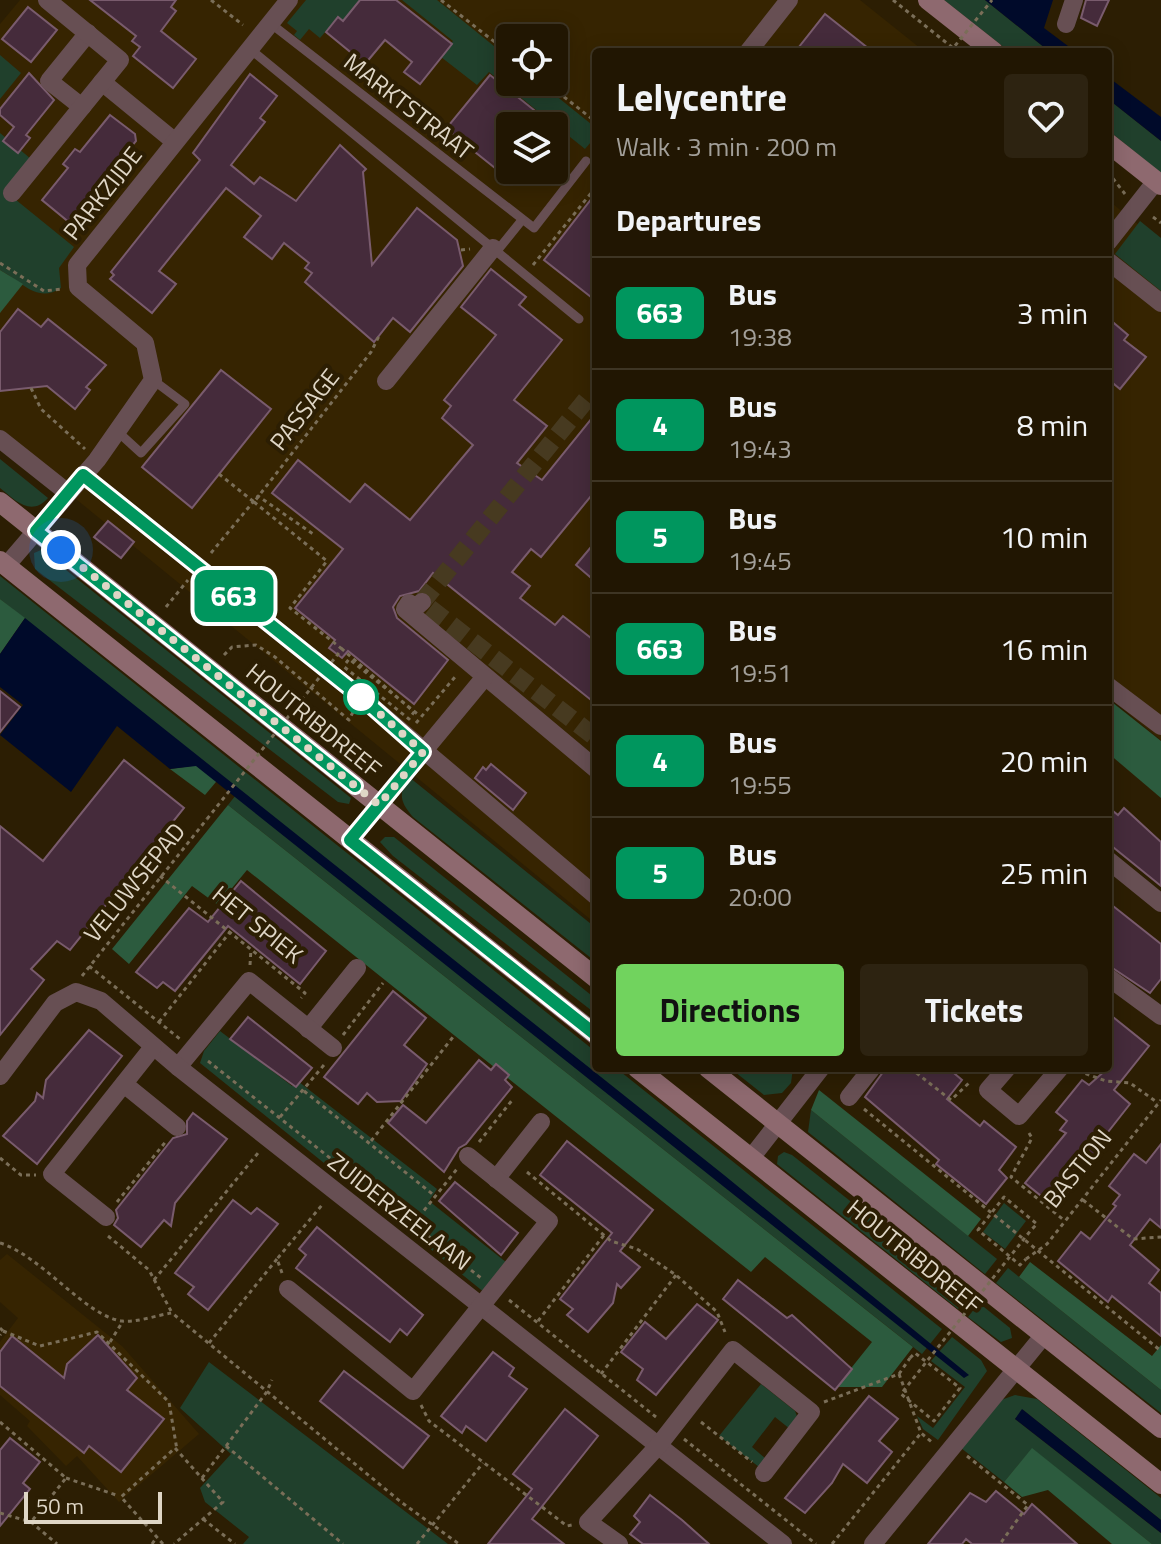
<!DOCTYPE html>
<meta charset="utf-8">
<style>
body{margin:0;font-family:"Titillium Web",sans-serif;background:#2d2311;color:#f1f3f6;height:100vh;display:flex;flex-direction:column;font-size:30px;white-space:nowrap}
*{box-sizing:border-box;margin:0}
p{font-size:26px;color:#a29f99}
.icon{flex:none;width:44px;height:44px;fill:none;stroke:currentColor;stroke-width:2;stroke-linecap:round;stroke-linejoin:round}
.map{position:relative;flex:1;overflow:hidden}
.panel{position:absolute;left:592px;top:48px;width:520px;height:1024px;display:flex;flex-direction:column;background:#211602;border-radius:8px;box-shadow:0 4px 20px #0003,0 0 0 2px #3e3524}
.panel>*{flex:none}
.badge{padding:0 16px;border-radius:12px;font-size:28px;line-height:52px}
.fabs{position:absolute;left:496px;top:24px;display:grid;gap:16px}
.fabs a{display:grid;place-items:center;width:72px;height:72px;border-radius:8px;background:#211602;box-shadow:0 4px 20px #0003,0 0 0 2px #3e3524;font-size:40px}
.scale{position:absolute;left:24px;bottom:20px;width:138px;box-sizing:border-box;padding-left:8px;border:4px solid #dfd6c6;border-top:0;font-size:22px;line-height:28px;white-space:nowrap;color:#dfd6c6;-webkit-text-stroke:6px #2c1e03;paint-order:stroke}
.you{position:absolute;width:40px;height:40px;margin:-20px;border:6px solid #fff;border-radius:50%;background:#1a73e8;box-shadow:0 0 0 12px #1a73e833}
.map>.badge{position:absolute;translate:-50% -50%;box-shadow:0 0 0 4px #fff}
h2{padding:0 24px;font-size:30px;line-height:72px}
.round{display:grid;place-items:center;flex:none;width:84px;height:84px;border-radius:8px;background:#2d2311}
.overview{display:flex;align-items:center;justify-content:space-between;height:136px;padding:0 24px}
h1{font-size:38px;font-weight:700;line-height:60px}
.primary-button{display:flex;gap:16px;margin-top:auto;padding:16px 24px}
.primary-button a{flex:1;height:92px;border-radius:8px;background:#71d35e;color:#111;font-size:32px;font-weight:700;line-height:92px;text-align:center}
.primary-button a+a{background:#2d2311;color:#f1f3f6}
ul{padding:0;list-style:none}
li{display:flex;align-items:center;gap:24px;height:112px;padding:0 24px;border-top:2px solid #3e3524}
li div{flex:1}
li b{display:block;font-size:30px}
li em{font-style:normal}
li .badge{min-width:88px;font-weight:700;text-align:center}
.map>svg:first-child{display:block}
.built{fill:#362401;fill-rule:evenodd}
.green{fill:#20402c}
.forest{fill:#2c5b3e}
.water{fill:#000a2a}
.building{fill:#452b3b;stroke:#795b6d;stroke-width:2}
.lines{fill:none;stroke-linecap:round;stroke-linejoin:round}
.street-tunnel{stroke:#473a20;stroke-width:18;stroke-dasharray:18 9;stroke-linecap:butt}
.path{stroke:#7a6e58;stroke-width:3;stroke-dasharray:4 4;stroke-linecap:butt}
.lane{stroke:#674f53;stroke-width:9}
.street{stroke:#674f53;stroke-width:18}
.secondary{stroke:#8e696f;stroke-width:20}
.path-bridge{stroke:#7a6e58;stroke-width:3;stroke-dasharray:4 4;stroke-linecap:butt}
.line-casing{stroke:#fff;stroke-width:18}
.line{stroke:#00965e;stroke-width:12}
.walk{stroke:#dfd6c6;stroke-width:8;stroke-dasharray:0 14.4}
.stop-dot{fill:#fff;stroke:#00965e;stroke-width:4}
.labels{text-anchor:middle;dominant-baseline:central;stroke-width:8;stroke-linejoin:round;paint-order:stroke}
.street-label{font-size:24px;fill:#dfd6c6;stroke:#2c1e03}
</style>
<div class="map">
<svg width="1161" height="1544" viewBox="0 0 1161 1544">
<rect width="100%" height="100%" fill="#2c1e03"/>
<!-- built -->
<g class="built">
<path d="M 20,0 L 860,0 L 925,52 L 596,52 L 596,924 L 0,437 L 0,24 ZM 510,38 L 554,38 L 554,82 L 510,82 ZM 510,126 L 554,126 L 554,170 L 510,170 Z"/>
<polygon points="1108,200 1161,243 1161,740 1108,697"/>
<polygon points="7,1254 123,1347 199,1434 119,1502 77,1456 66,1466 27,1426 30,1421 0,1395 0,1342 18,1318 0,1302 0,1260"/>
</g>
<!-- green -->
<g class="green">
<polygon points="306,0 360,0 343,21 338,17 320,38 309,29 300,40 294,35 297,31 287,23"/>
<polygon points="402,0 437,0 510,59 510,82 539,82 596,128 596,146 591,142 585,149 489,72 477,85 441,57 453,41"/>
<polygon points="944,0 985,0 1050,52 1010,52"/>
<polygon points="0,55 21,73 0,99"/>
<polygon points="1108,99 1161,141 1161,173 1108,130"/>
<path d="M 0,133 L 31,159 L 5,191 L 74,247 L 59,268 L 61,288 C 37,304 21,281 0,270 Z"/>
<polygon points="1140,221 1161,238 1161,291 1115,254"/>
<path d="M 0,459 L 48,498 C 31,517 16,501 0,488 Z"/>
<polygon points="41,550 351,798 349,804 338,802 35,569 34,553"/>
<polygon points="0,576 596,1052 596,1068 616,1068 942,1329 922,1354 228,805 239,791 0,599"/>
<path d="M 409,777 L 596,928 L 596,962 L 413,817 C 400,802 398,794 409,777 Z"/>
<polygon points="385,837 394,837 596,999 596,1014 393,856 380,842"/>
<polygon points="220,1031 292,1086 299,1082 437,1189 429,1201 511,1266 485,1293 200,1063 204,1051"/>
<polygon points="730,1068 793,1068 791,1083 782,1093 764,1095"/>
<polygon points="811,1110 997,1259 985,1274 808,1132"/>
<polygon points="784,1152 792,1155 969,1295 958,1309 777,1164 778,1156"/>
<polygon points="1004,1203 1026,1221 1005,1249 983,1232"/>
<polygon points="1008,1268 1161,1390 1161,1413 996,1283"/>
<polygon points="979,1303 1010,1328 1012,1338 1001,1342 968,1317"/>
<polygon points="952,1337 981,1360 987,1371 938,1440 923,1429 917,1416 933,1428 965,1387 931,1361"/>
<polygon points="209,1362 448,1544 243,1544 249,1537 205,1502 200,1488 231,1454 180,1408"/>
<polygon points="761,1384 795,1411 798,1419 790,1429 775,1417 752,1447 766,1459 759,1467 719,1436"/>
<polygon points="1015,1395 1037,1399 1161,1498 1161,1520 1023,1410 1015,1419 1161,1533 1161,1544 1152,1544 1032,1449 1004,1482 961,1448 1001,1400"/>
</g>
<!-- forest -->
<g class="forest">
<polygon points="0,270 23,284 0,313"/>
<polygon points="0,599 25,618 0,654"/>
<polygon points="1108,699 1161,741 1161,798 1108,753"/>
<polygon points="206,764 221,776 205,795 170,769"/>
<polygon points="228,805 913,1347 882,1387 836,1387 872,1342 765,1257 751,1272 247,870 218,905 192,886 129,964 112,949"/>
<polygon points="819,1090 981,1219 968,1236 811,1110"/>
<polygon points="1030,1262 1152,1356 1161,1345 1161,1390 1019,1277"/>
<polygon points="1032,1448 1152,1544 1112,1544 1048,1490 1022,1497 1004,1482"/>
</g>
<!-- water -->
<g class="water">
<polygon points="985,0 1053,0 1044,28 1076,52 1050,52"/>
<polygon points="1108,77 1161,117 1161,141 1108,99"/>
<polygon points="25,618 724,1175 969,1375 964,1378 196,766 170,769 117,726 71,792 0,735 23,705 0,687 0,654"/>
<polygon points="1022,1409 1161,1520 1161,1533 1015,1419"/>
</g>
<!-- building -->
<g class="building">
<polygon points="90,0 176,0 171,7 176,11 161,31 196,59 173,88 133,56 140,47 132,41 136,36"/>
<polygon points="360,0 396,0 452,44 420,84 404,72 412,62 385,40 365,64 326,32 338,17 343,21"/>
<polygon points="1086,0 1109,0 1097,26 1081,18"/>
<polygon points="28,7 57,30 31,62 2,39"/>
<polygon points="825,14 873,52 795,52"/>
<polygon points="29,73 54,100 26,135 30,138 18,153 3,141 14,127 0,115 0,109"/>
<polygon points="250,74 277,96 260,118 265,122 231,165 254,184 260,177 296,201 340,145 366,169 363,172 372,265 417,208 457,240 463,266 410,332 393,318 374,342 305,282 312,273 305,268 309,263 284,243 272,259 244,237 261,216 226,188 159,271 176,284 152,313 110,279 114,275 111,272 200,160 193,153"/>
<polygon points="490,75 554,126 510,126 510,180 450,132 453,128 449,125"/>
<polygon points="110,115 135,134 136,141 70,223 42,200 68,168 63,164 75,149 80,152"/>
<polygon points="596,193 596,301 544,260"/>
<polygon points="491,269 526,297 519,305 562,340 514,400 547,426 517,463 542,480 596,413 596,490 541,557 531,549 512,572 530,586 520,598 529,605 555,625 563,616 596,642 596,704 433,573 419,591 400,596 393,607 397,618 448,660 414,704 348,651 342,658 329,648 335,640 295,608 343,549 272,493 298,460 350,502 365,484 410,520 473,445 442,418 451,406 444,400 496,335 461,307"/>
<polygon points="18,309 41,327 48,319 106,365 86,387 90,390 75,409 47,386 0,391 0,332"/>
<polygon points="1108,318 1128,335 1124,340 1146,357 1120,389 1108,379"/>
<polygon points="221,370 271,409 192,508 142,467"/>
<polygon points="108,521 134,542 121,558 94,537"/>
<polygon points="596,541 596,582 576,565"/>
<polygon points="0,691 20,707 0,732"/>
<polygon points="124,760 184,808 70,950 57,941 31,969 44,980 0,1035 0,826 43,861"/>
<polygon points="491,764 526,793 513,810 475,778 483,767 486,770"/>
<polygon points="1108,807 1118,815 1124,808 1161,842 1161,886 1108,843"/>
<polygon points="241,881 326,951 300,984 228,926 175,991 163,982 157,988 136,972 189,908 208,922"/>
<polygon points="1108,902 1161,944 1161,979 1150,993 1108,965"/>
<polygon points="393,991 426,1018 404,1045 427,1064 401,1101 377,1102 367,1093 358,1104 324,1077"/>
<polygon points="1108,1013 1149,1046 1114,1090 1130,1104 1094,1150 1098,1154 1055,1207 1025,1183 1066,1133 1060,1130 1067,1121 1056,1112 1082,1080 1089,1085 1108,1068"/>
<polygon points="248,1017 312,1068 296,1087 230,1039"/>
<polygon points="89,1030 122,1056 37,1164 3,1136 35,1101 37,1093 43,1098 46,1080"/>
<polygon points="479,1060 491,1070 496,1064 509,1075 505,1080 512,1087 466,1144 459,1148 444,1172 388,1123 403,1105 426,1123"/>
<polygon points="886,1068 948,1068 962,1080 947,1099 980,1126 984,1121 1016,1147 999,1170 1007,1178 986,1204 936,1164 939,1160 865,1097"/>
<polygon points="193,1113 227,1139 175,1203 171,1226 164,1220 141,1247 114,1225 118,1218 116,1210 173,1138 187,1134 187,1121"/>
<polygon points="567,1141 653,1210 620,1251 640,1267 621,1288 617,1284 613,1303 588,1332 567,1315 573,1309 560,1299 612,1233 540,1175"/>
<polygon points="1161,1144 1161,1228 1150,1219 1130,1245 1159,1270 1149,1283 1161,1293 1161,1336 1112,1296 1108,1302 1058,1261 1081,1232 1090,1239 1116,1206 1113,1204 1120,1195 1109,1186 1134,1154 1146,1163"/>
<polygon points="455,1182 518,1233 501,1255 439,1201"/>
<polygon points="233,1200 251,1214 257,1208 278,1224 208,1310 188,1294 194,1287 175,1273"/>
<polygon points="317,1227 423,1315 407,1335 400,1329 390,1342 296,1268 306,1255 299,1249"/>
<polygon points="738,1280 787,1318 792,1315 852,1369 835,1390 723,1299"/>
<polygon points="697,1304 718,1320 656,1395 637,1380 643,1369 621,1352 645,1322 666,1339"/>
<polygon points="98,1335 137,1378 127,1390 164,1419 121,1472 89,1446 84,1453 0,1386 0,1352 12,1336 64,1378 67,1364"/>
<polygon points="493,1352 514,1368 509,1376 527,1389 486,1441 466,1426 462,1433 441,1416"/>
<polygon points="344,1371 429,1436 403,1468 320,1401"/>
<polygon points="869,1396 898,1419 879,1441 892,1452 867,1483 843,1464 832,1483 805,1513 785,1498"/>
<polygon points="565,1409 598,1436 532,1519 564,1544 488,1544 532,1489 513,1474"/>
<polygon points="10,1438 40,1462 23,1483 30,1489 0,1526 0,1450"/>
<polygon points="996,1491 1024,1514 1032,1504 1077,1544 972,1544 966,1539 962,1544 928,1544 970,1493 986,1502"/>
<polygon points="650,1495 682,1520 709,1544 643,1544 630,1534 640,1522 634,1516"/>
</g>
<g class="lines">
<!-- street-tunnel -->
<polyline class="street-tunnel" points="586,400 422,602 596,738"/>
<!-- path -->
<g class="path">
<polyline points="211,0 243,25"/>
<polyline points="441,0 510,54"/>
<polyline points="893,0 958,52"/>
<polyline points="697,52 701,47"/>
<polyline points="545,82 596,122"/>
<polyline points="1108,172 1125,194"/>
<polyline points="1153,217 1161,223"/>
<polyline points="461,250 470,249"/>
<polyline points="0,263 44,291 62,289"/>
<polyline points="533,265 596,187"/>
<polyline points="31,388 41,409 85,449"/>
<polyline points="254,502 327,561 290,608 342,649"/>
<polyline points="211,553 258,496 313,534"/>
<polyline points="166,607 188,580"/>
<polyline points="224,655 232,647 256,645 275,657 349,720 353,712"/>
<polyline points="346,663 349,659 420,716"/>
<polyline points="416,723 455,677"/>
<polyline points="160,876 305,993 301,998"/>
<polyline points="250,965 251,949"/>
<polyline points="89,966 180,1039"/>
<polyline points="82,976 207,819"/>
<polyline points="159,1022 230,932"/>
<polyline points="343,1035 383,983"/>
<polyline points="208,1061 481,1278"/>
<polyline points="910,1068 951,1100 970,1082"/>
<polyline points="1078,1071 1106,1081 1130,1083 1158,1103"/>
<polyline points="304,1091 435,1196"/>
<polyline points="864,1109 1161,1351"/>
<polyline points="280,1117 324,1065"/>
<polyline points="1029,1133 1032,1138 1011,1177 1065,1221"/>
<polyline points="371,1141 453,1037"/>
<polyline points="479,1142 513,1099"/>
<polyline points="0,1158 21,1175 36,1175"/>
<polyline points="527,1172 611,1241 637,1249 676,1275 717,1312 725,1332"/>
<polyline points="1083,1200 1133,1239 1161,1237"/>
<polyline points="117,1202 167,1140"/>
<polyline points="414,1223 457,1169"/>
<polyline points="108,1236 149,1270 171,1311"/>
<path d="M 0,1243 C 42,1256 85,1316 122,1321 C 136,1323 157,1315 172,1313 L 401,1502 L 459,1544"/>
<polyline points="1026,1259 1047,1244 1161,1100"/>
<polyline points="282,1273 277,1259 322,1205"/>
<polyline points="154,1280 258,1153"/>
<polyline points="509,1300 656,1417"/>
<polyline points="538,1321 604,1235"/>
<polyline points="0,1328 3,1331 0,1335"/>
<polyline points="3,1331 40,1346 97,1332 169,1402 177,1450"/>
<polyline points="110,1342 123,1321"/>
<polyline points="209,1343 277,1259"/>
<polyline points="601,1374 676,1275"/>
<polyline points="899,1374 921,1433 934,1444"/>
<polyline points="824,1402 899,1374 910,1358"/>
<polyline points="421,1405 429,1421 567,1526 572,1525"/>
<polyline points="0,1422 66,1478 31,1522"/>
<polyline points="701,1422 752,1462"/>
<polyline points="684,1439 816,1544"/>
<polyline points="226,1446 343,1544"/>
<polyline points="967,1456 1028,1505 1000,1544"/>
<polyline points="66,1478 119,1496"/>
<polyline points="202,1478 266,1393 272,1380"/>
<polyline points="0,1513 31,1522 57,1544"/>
<polyline points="203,1519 235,1544"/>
<polyline points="152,1544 157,1537"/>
<polyline points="163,1544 121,1497 175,1448 223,1502 174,1544"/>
<polyline points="417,1544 483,1463"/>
<polyline points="832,1544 921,1433"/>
</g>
<!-- lane -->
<g class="lane">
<polyline points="270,23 534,228 586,161"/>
<polyline points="250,49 579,319"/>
<polyline points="497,251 522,220"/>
<polyline points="118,432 141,453 185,404 153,380"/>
</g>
<!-- street -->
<g class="street">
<polyline points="1066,24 1074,0"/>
<polyline points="748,52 789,0"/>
<polyline points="102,82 174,141"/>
<polyline points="82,107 49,81 88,33"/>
<polyline points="12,193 120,60 47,0"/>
<polyline points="1108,242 1156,181"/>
<polyline points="1108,261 1161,303"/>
<polyline points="386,381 493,248"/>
<polyline points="0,439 68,493"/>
<polyline points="83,475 362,698 596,896"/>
<polyline points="6,566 97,460 153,380 145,343 78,287 77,265 289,0"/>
<polyline points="422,602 415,608 409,603 405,609 596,769"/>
<polyline points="1108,686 1161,726"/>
<polyline points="350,840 484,678"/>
<polyline points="1108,860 1161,903"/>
<polyline points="1108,977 1161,1016"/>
<polyline points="308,1029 357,968"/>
<polyline points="178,1067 249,981 333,1048"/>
<polyline points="1007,1068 988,1090 1019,1116 1060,1068"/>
<polyline points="0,1076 55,1003 76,992 101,1001 178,1067 783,1544"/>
<polyline points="124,1084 177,1127"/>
<polyline points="849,1097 872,1068"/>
<polyline points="751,1158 821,1068"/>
<polyline points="496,1179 541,1122"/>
<polyline points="106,1217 52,1174 153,1047"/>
<polyline points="288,1289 413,1391 549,1221 468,1156"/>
<polyline points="619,1544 588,1522 658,1446 733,1350 811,1412 764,1473"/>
<polyline points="873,1544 1044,1335"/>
</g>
<!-- secondary -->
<g class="secondary">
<polyline points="928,0 994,52"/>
<polyline points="1108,143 1161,185"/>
<polyline points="0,502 596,978"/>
<polyline points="0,561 596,1035"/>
<polyline points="637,1068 1161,1484"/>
<polyline points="708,1068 1161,1428"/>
</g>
<!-- path-bridge -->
<g class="path-bridge">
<polyline points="950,52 992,0"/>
<polyline points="219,474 254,502 371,352 379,336"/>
<polyline points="207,819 342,649 414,712 409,719 343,666"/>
<polyline points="910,1358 915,1353 960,1388 934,1421 901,1394 912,1380 1031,1230 1037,1224 1004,1197 978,1230 1020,1265 1026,1259"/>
</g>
</g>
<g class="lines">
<!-- line casing -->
<g class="line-casing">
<polyline id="line" points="355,786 36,531 83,475 362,698 423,752 350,840 596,1035"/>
</g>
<!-- line -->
<use href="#line" class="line"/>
<!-- walk -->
<polyline class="walk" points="61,550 379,805 423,752 361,697"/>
</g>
<!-- markers -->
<circle class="stop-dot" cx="361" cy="697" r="16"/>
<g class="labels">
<!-- street labels -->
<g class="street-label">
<text transform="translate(409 106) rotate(38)">MARKTSTRAAT</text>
<text transform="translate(102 193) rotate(-52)">PARKZIJDE</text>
<text transform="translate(304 409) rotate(-52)">PASSAGE</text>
<text transform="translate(314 720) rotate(39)">HOUTRIBDREEF</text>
<text transform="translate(134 882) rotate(-51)">VELUWSEPAD</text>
<text transform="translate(258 924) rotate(39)">HET SPIEK</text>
<text transform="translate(1077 1168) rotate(-51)">BASTION</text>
<text transform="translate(400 1211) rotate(38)">ZUIDERZEELAAN</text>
<text transform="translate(915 1256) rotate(39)">HOUTRIBDREEF</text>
</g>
</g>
</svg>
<div class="fabs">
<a><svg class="icon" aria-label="locate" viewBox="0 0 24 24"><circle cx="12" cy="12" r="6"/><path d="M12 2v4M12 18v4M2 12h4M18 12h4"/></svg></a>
<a><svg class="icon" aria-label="layers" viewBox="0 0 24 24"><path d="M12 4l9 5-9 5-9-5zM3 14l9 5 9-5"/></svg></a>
</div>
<div class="scale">50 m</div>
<div class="you" style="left:61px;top:550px"></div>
<b class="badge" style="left:234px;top:596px;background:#00965e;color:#fff">663</b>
<section class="panel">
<div class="overview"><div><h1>Lelycentre</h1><p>Walk · 3 min · 200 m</p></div><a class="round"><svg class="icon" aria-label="heart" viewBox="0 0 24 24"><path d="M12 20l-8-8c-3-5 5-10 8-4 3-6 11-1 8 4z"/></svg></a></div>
<h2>Departures</h2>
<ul>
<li><span class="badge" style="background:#00965e;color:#fff">663</span><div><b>Bus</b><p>19:38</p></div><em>3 min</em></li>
<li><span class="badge" style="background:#00965e;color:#fff">4</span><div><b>Bus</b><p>19:43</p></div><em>8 min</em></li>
<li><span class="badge" style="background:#00965e;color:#fff">5</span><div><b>Bus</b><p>19:45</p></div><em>10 min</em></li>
<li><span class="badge" style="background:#00965e;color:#fff">663</span><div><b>Bus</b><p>19:51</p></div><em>16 min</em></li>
<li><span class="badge" style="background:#00965e;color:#fff">4</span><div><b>Bus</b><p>19:55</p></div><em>20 min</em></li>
<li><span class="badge" style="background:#00965e;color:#fff">5</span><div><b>Bus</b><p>20:00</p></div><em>25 min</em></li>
</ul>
<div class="primary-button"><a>Directions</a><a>Tickets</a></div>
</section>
</div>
